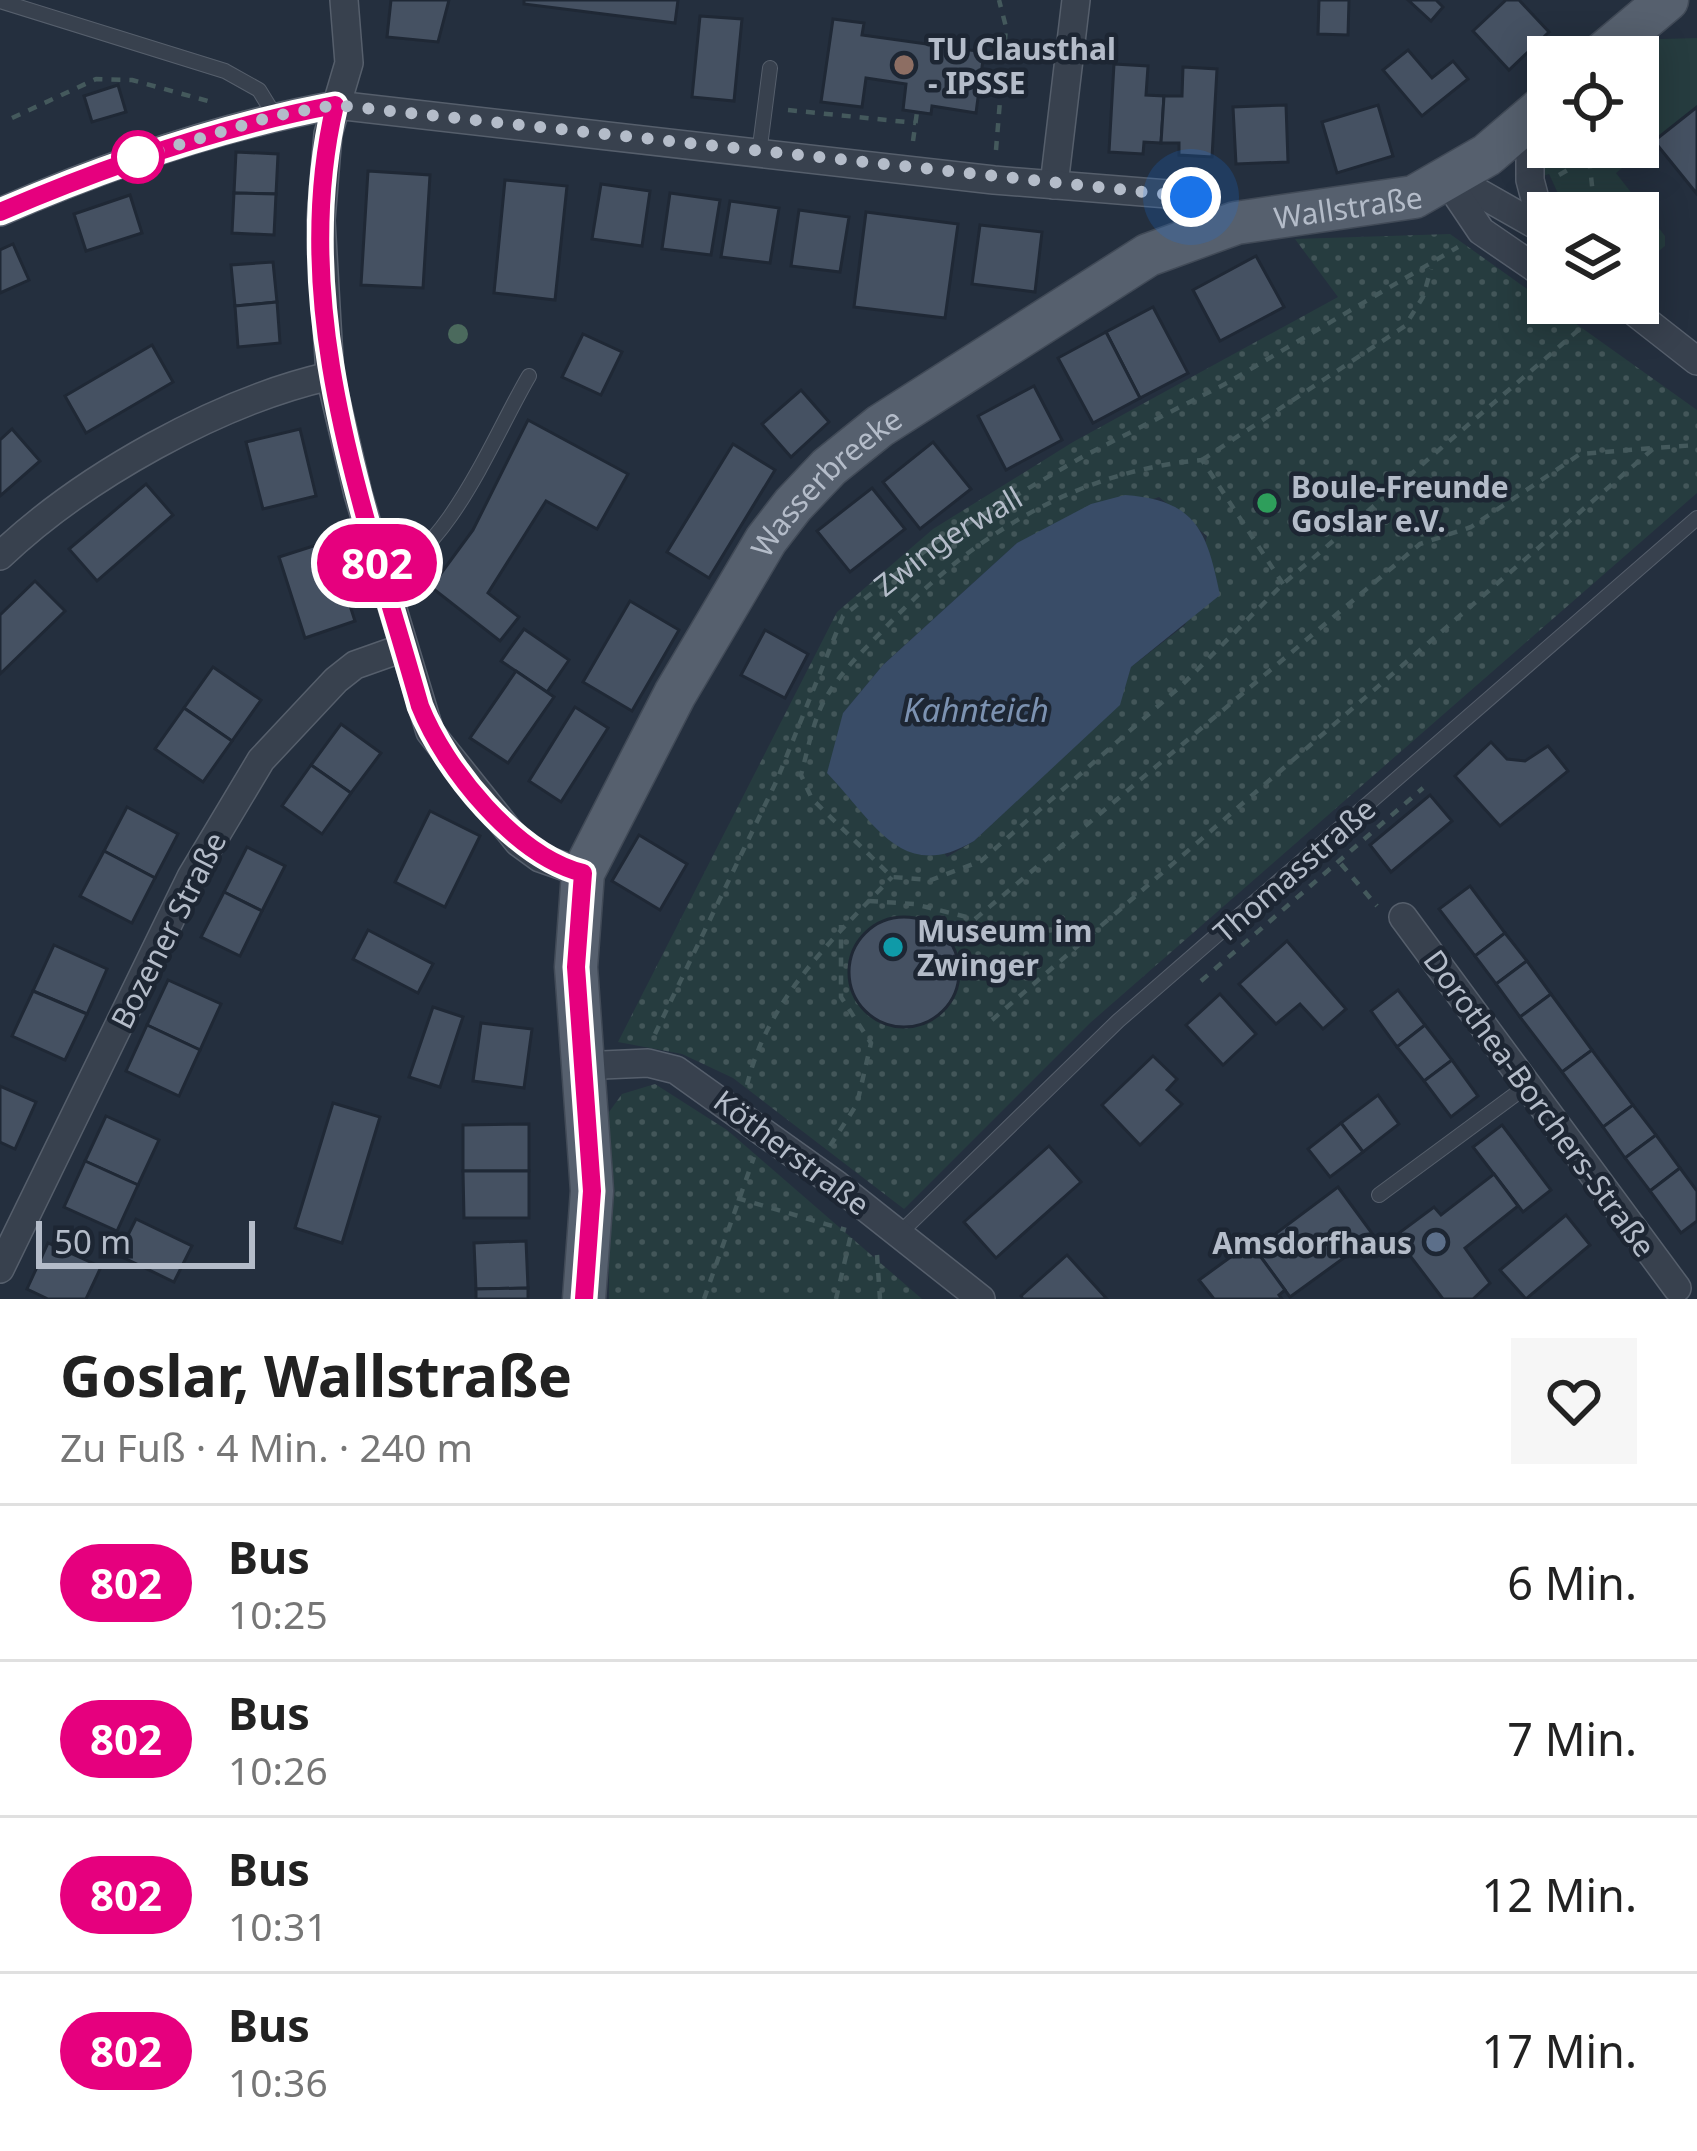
<!DOCTYPE html>
<html lang="de">
<meta charset="utf-8">
<style>
body{margin:0;font-family:"Noto Sans",sans-serif;background:#f6f6f6;color:#222;height:100vh;display:flex;flex-direction:column;font-size:45px;white-space:nowrap}
*{box-sizing:border-box;margin:0}
p{font-size:39px;color:#767676}
.icon{flex:none;width:66px;height:66px;fill:none;stroke:currentColor;stroke-width:2;stroke-linecap:round;stroke-linejoin:round}
.map{position:relative;height:1299px;overflow:hidden}
.panel{display:flex;flex-direction:column;background:#fff;flex:1}
.panel>*{flex:none}
.badge{padding:0 24px;border-radius:39px;font-size:42px;line-height:78px}
.fabs{position:absolute;left:1527px;top:36px;display:grid;gap:24px}
.fabs a{display:grid;place-items:center;width:132px;height:132px;border-radius:0px;background:#fff;box-shadow:0 6px 30px #0003;font-size:60px}
.scale{position:absolute;left:36px;bottom:30px;width:219px;box-sizing:border-box;padding-left:12px;border:6px solid #b4bcc9;border-top:0;font-size:33px;line-height:42px;white-space:nowrap;color:#b4bcc9;-webkit-text-stroke:9px #1d2633;paint-order:stroke}
.you{position:absolute;width:60px;height:60px;margin:-30px;border:9px solid #fff;border-radius:50%;background:#1a73e8;box-shadow:0 0 0 18px #1a73e833}
.map>.badge{position:absolute;translate:-50% -50%;box-shadow:0 0 0 6px #fff}
.round{display:grid;place-items:center;flex:none;width:126px;height:126px;border-radius:0px;background:#f6f6f6}
.head{display:flex;align-items:center;justify-content:space-between;height:204px;padding:0 60px}
h1{font-size:57px;font-weight:700;line-height:90px}
ul{padding:0;list-style:none}
li{display:flex;align-items:center;gap:36px;height:156px;padding:0 60px;border-top:3px solid #e0e0e0}
li div{flex:1}
li b{display:block;font-size:45px}
li em{font-style:normal}
li .badge{min-width:132px;font-weight:700;text-align:center}
.map>svg:first-child{display:block}
.grass{fill:#263c3f}
.park{fill:url(#park-dots);fill-rule:evenodd}
.water{fill:#394c67}
.building{fill:#455162;stroke:#1f2835;stroke-width:3}
.lines{fill:none;stroke-linecap:round;stroke-linejoin:round}
.service-casing{stroke:#565f6c;stroke-width:16}
.minor-casing{stroke:#565f6c;stroke-width:30}
.primary-casing{stroke:#414a57;stroke-width:45}
.path{stroke:#44595c;stroke-width:4.5;stroke-dasharray:9 9;stroke-linecap:butt}
.service{stroke:#38414e;stroke-width:14}
.minor{stroke:#38414e;stroke-width:27}
.primary{stroke:#56606e;stroke-width:42}
.tree{fill:#4b6a5d}
.line-casing{stroke:#fff;stroke-width:27}
.line{stroke:#e6007e;stroke-width:18}
.walk{stroke:#b4bcc9;stroke-width:12;stroke-dasharray:0 21.6}
.education-dot{fill:#8d6e63;stroke:#1d2633;stroke-width:4.5}
.stop-dot{fill:#fff;stroke:#e6007e;stroke-width:6}
.leisure-dot{fill:#2e9e5b;stroke:#1d2633;stroke-width:4.5}
.culture-dot{fill:#0f9aa8;stroke:#1d2633;stroke-width:4.5}
.service-dot{fill:#5c6f8a;stroke:#1d2633;stroke-width:4.5}
.labels{text-anchor:middle;dominant-baseline:central;stroke-width:9;stroke-linejoin:round;paint-order:stroke}
.poi-label{font-size:30px;font-weight:bold;fill:#b4bcc9;stroke:#1d2633;text-anchor:start}
.street-label{font-size:30px;fill:#b4bcc9;stroke:#1d2633}
.water-label{font-size:33px;font-style:italic;fill:#7c92b1;stroke:#1d2633}
</style>
<div class="map">
<svg width="1697" height="1299" viewBox="0 0 1697 1299">
<defs>
<pattern id="park-dots" width="8" height="8" patternUnits="userSpaceOnUse" patternTransform="scale(3)"><rect width="8" height="8" fill="#263c3f"/><path d="M2 2h.1M6 6h.1" fill="none" stroke="#435659" stroke-width="1.8" stroke-linecap="round"/></pattern>
</defs>
<rect width="100%" height="100%" fill="#242f3e"/>
<!-- grass -->
<polygon class="grass" points="1697,38 1697,107 1616,173 1665,236 1665,246 1640,266 1638,213 1567,213 1549,174 1541,177 1548,146 1638,147 1638,57 1660,39"/>
<!-- park -->
<g class="park">
<path d="M 1450,234 L 1697,410 L 1697,493 L 1090,1023 L 904,1209 L 733,1078 L 682,1054 L 618,1042 L 837,612 L 933,529 L 1073,442 L 1338,297 L 1295,239 ZM 1159,497 L 1207,536 L 1185,625 L 1131,667 L 1119,705 L 974,841 L 947,857 L 843,713 L 883,665 L 1017,543 Z"/>
<polygon points="655,1084 727,1130 922,1299 609,1299 609,1112 622,1094"/>
</g>
<!-- water -->
<path class="water" d="M 1125,495 C 1197,500 1207,532 1220,595 L 1131,667 L 1120,705 L 974,841 C 902,884 875,823 827,773 L 843,713 L 883,665 L 1017,543 L 1091,504 Z"/>
<!-- building -->
<g class="building">
<polygon points="391,0 449,0 438,42 387,37"/>
<polygon points="524,0 678,0 675,23 524,4"/>
<polygon points="1319,0 1349,0 1348,35 1318,34"/>
<polygon points="1408,0 1436,0 1443,7 1431,21"/>
<polygon points="1506,0 1519,0 1549,32 1509,70 1473,31"/>
<polygon points="700,16 742,19 734,101 692,97"/>
<polygon points="833,19 864,23 862,35 984,52 976,113 932,106 931,114 903,110 906,84 866,78 862,107 821,102"/>
<polygon points="1408,50 1432,78 1453,61 1468,79 1422,116 1383,70"/>
<polygon points="1114,64 1148,66 1146,95 1164,96 1161,143 1144,142 1143,154 1109,152"/>
<polygon points="1183,67 1217,69 1212,157 1179,155 1179,143 1161,143 1164,96 1182,96"/>
<polygon points="118,85 126,112 92,122 84,96"/>
<polygon points="1286,105 1288,162 1236,164 1233,107"/>
<polygon points="1378,105 1393,156 1337,173 1322,122"/>
<polygon points="1697,107 1697,194 1654,141"/>
<polygon points="236,152 278,154 276,194 234,193"/>
<polygon points="368,171 430,175 423,288 361,285"/>
<polygon points="505,180 567,186 555,300 494,293"/>
<polygon points="601,184 650,191 642,246 592,239"/>
<polygon points="234,193 276,194 274,235 232,233"/>
<polygon points="670,193 720,200 711,255 662,249"/>
<polygon points="130,195 142,233 86,251 74,214"/>
<polygon points="730,201 779,208 770,263 721,257"/>
<polygon points="799,210 849,217 840,272 791,266"/>
<polygon points="866,212 958,224 945,318 854,307"/>
<polygon points="980,225 1042,232 1035,292 972,284"/>
<polygon points="13,244 29,280 0,293 0,250"/>
<polygon points="1256,256 1284,307 1220,341 1193,290"/>
<polygon points="273,262 277,302 235,306 231,265"/>
<polygon points="277,302 280,343 238,347 235,306"/>
<polygon points="1153,307 1188,373 1140,398 1106,332"/>
<polygon points="1106,332 1140,398 1093,423 1058,358"/>
<polygon points="583,334 622,352 601,395 562,377"/>
<polygon points="152,345 173,382 86,433 65,396"/>
<polygon points="1034,386 1062,440 1006,470 978,416"/>
<polygon points="801,390 829,422 791,457 762,424"/>
<polygon points="528,420 628,474 597,529 546,501 488,593 519,617 500,641 431,587 473,530"/>
<polygon points="12,429 40,461 0,496 0,440"/>
<polygon points="300,429 316,496 263,509 246,442"/>
<polygon points="933,442 971,489 920,529 883,482"/>
<polygon points="733,444 775,470 709,578 667,552"/>
<polygon points="146,484 173,515 97,581 69,549"/>
<polygon points="872,488 905,529 850,572 817,531"/>
<polygon points="329,541 355,621 305,638 279,557"/>
<polygon points="35,581 65,611 0,674 0,615"/>
<polygon points="630,601 679,630 632,711 583,682"/>
<polygon points="524,629 569,660 547,692 501,661"/>
<polygon points="765,630 808,654 785,698 741,675"/>
<polygon points="213,667 261,700 232,741 184,708"/>
<polygon points="516,671 554,697 508,763 470,738"/>
<polygon points="575,707 608,728 561,802 529,781"/>
<polygon points="184,708 232,741 203,782 155,749"/>
<polygon points="341,724 381,753 351,793 311,765"/>
<polygon points="1491,742 1507,759 1525,761 1548,746 1568,771 1500,826 1455,776"/>
<polygon points="311,765 351,793 322,834 282,806"/>
<polygon points="1430,795 1452,821 1391,872 1370,845"/>
<polygon points="127,807 178,834 155,878 104,851"/>
<polygon points="430,811 480,836 445,907 395,882"/>
<polygon points="639,835 687,864 660,910 612,881"/>
<polygon points="247,847 285,866 262,911 224,892"/>
<polygon points="104,851 155,878 132,923 80,896"/>
<polygon points="1470,886 1505,933 1475,956 1439,909"/>
<polygon points="224,892 262,911 240,956 201,937"/>
<circle cx="904" cy="972" r="55"/>
<polygon points="368,930 433,964 418,993 353,959"/>
<polygon points="1505,933 1527,961 1496,984 1475,956"/>
<polygon points="1287,941 1346,1009 1323,1029 1300,1004 1276,1024 1239,984"/>
<polygon points="54,945 107,969 87,1014 33,991"/>
<polygon points="1527,961 1551,994 1520,1017 1496,984"/>
<polygon points="168,980 221,1004 200,1050 147,1025"/>
<polygon points="1398,990 1425,1025 1397,1047 1371,1011"/>
<polygon points="33,991 87,1014 65,1060 12,1036"/>
<polygon points="1220,994 1256,1034 1223,1065 1186,1025"/>
<polygon points="1551,994 1592,1050 1562,1072 1520,1017"/>
<polygon points="433,1007 463,1017 440,1087 409,1077"/>
<polygon points="481,1023 532,1029 524,1088 473,1081"/>
<polygon points="147,1025 200,1050 179,1096 126,1071"/>
<polygon points="1425,1025 1452,1060 1424,1081 1397,1047"/>
<polygon points="1592,1050 1633,1105 1603,1127 1562,1072"/>
<polygon points="1153,1056 1177,1079 1167,1090 1182,1104 1140,1145 1102,1105"/>
<polygon points="1452,1060 1478,1096 1451,1117 1424,1081"/>
<polygon points="0,1086 36,1102 15,1149 0,1142"/>
<polygon points="1378,1095 1399,1124 1363,1152 1341,1123"/>
<polygon points="333,1103 380,1117 342,1243 295,1228"/>
<polygon points="1633,1105 1656,1135 1625,1158 1603,1127"/>
<polygon points="106,1116 159,1140 138,1185 85,1161"/>
<polygon points="1341,1123 1363,1152 1330,1177 1308,1149"/>
<polygon points="529,1124 529,1171 463,1171 463,1125"/>
<polygon points="1502,1125 1551,1190 1523,1212 1473,1147"/>
<polygon points="1656,1135 1680,1168 1650,1191 1625,1158"/>
<polygon points="1049,1146 1081,1182 996,1258 964,1222"/>
<polygon points="85,1161 138,1185 117,1231 64,1207"/>
<polygon points="1680,1168 1697,1191 1697,1221 1681,1233 1650,1191"/>
<polygon points="463,1171 529,1171 529,1218 464,1218"/>
<polygon points="1494,1174 1518,1206 1465,1248 1490,1283 1473,1299 1443,1299 1395,1236 1434,1207 1441,1215"/>
<polygon points="1338,1187 1374,1236 1290,1297 1255,1249"/>
<polygon points="1566,1215 1590,1245 1526,1299 1500,1270"/>
<polygon points="136,1219 192,1246 174,1282 118,1255"/>
<polygon points="526,1241 528,1288 476,1289 474,1243"/>
<polygon points="48,1243 101,1267 86,1299 48,1299 27,1289"/>
<polygon points="1243,1248 1248,1254 1255,1249 1285,1290 1279,1295 1282,1299 1214,1299 1199,1280"/>
<polygon points="1067,1255 1107,1299 1023,1299 1021,1296"/>
<polygon points="528,1288 528,1299 476,1299 476,1289"/>
</g>
<g class="lines">
<!-- service casing -->
<g class="service-casing">
<g id="service">
<polyline points="0,1 225,71 259,90 275,116"/>
<polyline points="759,154 770,68"/>
<path d="M 381,578 C 449,553 493,437 529,376"/>
<polyline points="1379,1195 1528,1085"/>
<polyline points="900,1233 1118,1021 1697,518"/>
</g>
</g>
<!-- minor casing -->
<g class="minor-casing">
<g id="minor">
<polyline points="344,0 349,63 328,134 321,220 330,376 358,494 430,732 518,842 540,858 583,873"/>
<polyline points="1530,119 1530,180 1543,229"/>
<polyline points="1453,178 1548,232"/>
<polyline points="1448,182 1481,231 1548,277"/>
<polyline points="1054,185 1076,0"/>
<path d="M 0,212 C 108,165 219,126 336,105 L 994,180 L 1180,195 L 1202,204 L 1213,229"/>
<polyline points="1593,303 1626,308"/>
<polyline points="1623,303 1697,361"/>
<path d="M 0,556 C 83,477 219,401 330,376"/>
<polyline points="1403,917 1677,1288"/>
<polyline points="580,1066 648,1063 676,1070 837,1185 981,1299"/>
<polyline points="0,1269 191,877 261,760 336,680 355,665 403,648"/>
</g>
</g>
<!-- primary casing -->
<g class="primary-casing">
<g id="primary">
<polyline points="1599,57 1667,0"/>
<path id="s2" d="M 584,1299 L 592,1191 L 576,967 L 583,873 L 675,694 L 766,540 L 793,505 L 829,467 L 880,426 L 1148,255 L 1236,223 L 1414,197 L 1487,155 L 1548,103"/>
</g>
</g>
<!-- path -->
<g class="path">
<polyline points="788,110 916,123"/>
<polyline points="12,118 96,79 132,80 215,103"/>
<polyline points="913,141 917,112"/>
<polyline points="996,150 1006,27 999,0"/>
<polyline points="1559,175 1589,158 1595,213"/>
<polyline points="1202,460 1405,326 1423,297 1431,269"/>
<path d="M 1283,584 L 1202,460 C 1076,471 972,536 886,627 C 863,651 837,675 822,705 C 812,726 807,753 801,775 L 812,799 L 892,877 L 931,880 L 981,861 L 1182,685 L 1283,584 L 1582,327"/>
<polyline points="1341,864 1377,906"/>
<polyline points="869,901 914,904 975,919 1420,544 1471,527 1580,454 1654,448"/>
<polyline points="1201,981 1423,788"/>
<polyline points="992,1020 1654,448 1697,445"/>
<path id="s1" d="M 655,1034 L 777,780 L 843,616 L 939,540 L 1084,456 L 1227,383 L 1458,247"/>
<path d="M 747,1085 C 768,998 832,940 892,877"/>
<polyline points="830,1146 857,1104 871,1043 841,997 841,925"/>
<polyline points="737,1198 846,1230"/>
<polyline points="877,1255 880,1299"/>
<polyline points="704,1299 754,1157"/>
<polyline points="836,1299 852,1230"/>
</g>
<!-- service -->
<use href="#service" class="service"/>
<!-- minor -->
<use href="#minor" class="minor"/>
<!-- primary -->
<use href="#primary" class="primary"/>
</g>
<!-- trees -->
<circle class="tree" cx="458" cy="334" r="10"/>
<g class="lines">
<!-- line casing -->
<g class="line-casing">
<path id="line" d="M 0,212 C 109,165 219,127 335,105 C 287,310 365,511 420,706 C 445,769 516,856 583,873 L 576,967 L 592,1191 L 584,1299"/>
</g>
<!-- line -->
<use href="#line" class="line"/>
<!-- walk -->
<polyline class="walk" points="138,157 274,116 335,105 1191,197"/>
</g>
<!-- markers -->
<circle class="education-dot" cx="904" cy="65" r="12"/>
<circle class="stop-dot" cx="138" cy="157" r="24"/>
<circle class="leisure-dot" cx="1267" cy="503" r="12"/>
<circle class="culture-dot" cx="893" cy="947" r="12"/>
<circle class="service-dot" cx="1436" cy="1242" r="12"/>
<g class="labels">
<!-- poi labels -->
<g class="poi-label">
<text x="928" y="48">TU Clausthal<tspan x="928" dy="34">- IPSSE</tspan></text>
<text x="1291" y="486">Boule-Freunde<tspan x="1291" dy="34">Goslar e.V.</tspan></text>
<text x="917" y="930">Museum im<tspan x="917" dy="34">Zwinger</tspan></text>
<text x="1412" y="1242" text-anchor="end">Amsdorfhaus</text>
</g>
<!-- street labels -->
<g class="street-label">
<text stroke="none"><textPath href="#s2" startOffset="1494">Wallstraße</textPath></text>
<text stroke="none"><textPath href="#s2" startOffset="891">Wasserbreeke</textPath></text>
<text stroke="none"><textPath href="#s1" startOffset="588">Zwingerwall</textPath></text>
<text transform="translate(1294 870) rotate(-41)">Thomasstraße</text>
<text transform="translate(168 930) rotate(-63)">Bozener Straße</text>
<text transform="translate(1540 1103) rotate(54)">Dorothea-Borchers-Straße</text>
<text transform="translate(792 1152) rotate(37)">Kötherstraße</text>
</g>
<!-- water labels -->
<g class="water-label">
<text x="976" y="709">Kahnteich</text>
</g>
</g>
</svg>
<div class="fabs">
<a><svg class="icon" aria-label="locate" viewBox="0 0 24 24"><circle cx="12" cy="12" r="6"/><path d="M12 2v4M12 18v4M2 12h4M18 12h4"/></svg></a>
<a><svg class="icon" aria-label="layers" viewBox="0 0 24 24"><path d="M12 4l9 5-9 5-9-5zM3 14l9 5 9-5"/></svg></a>
</div>
<div class="scale">50 m</div>
<div class="you" style="left:1191px;top:197px"></div>
<b class="badge" style="left:377px;top:563px;background:#e6007e;color:#fff">802</b>
</div>
<section class="panel">
<div class="head"><div><h1>Goslar, Wallstraße</h1><p>Zu Fuß · 4 Min. · 240 m</p></div><a class="round"><svg class="icon" aria-label="heart" viewBox="0 0 24 24"><path d="M12 20l-8-8c-3-5 5-10 8-4 3-6 11-1 8 4z"/></svg></a></div>
<ul>
<li><span class="badge" style="background:#e6007e;color:#fff">802</span><div><b>Bus</b><p>10:25</p></div><em>6 Min.</em></li>
<li><span class="badge" style="background:#e6007e;color:#fff">802</span><div><b>Bus</b><p>10:26</p></div><em>7 Min.</em></li>
<li><span class="badge" style="background:#e6007e;color:#fff">802</span><div><b>Bus</b><p>10:31</p></div><em>12 Min.</em></li>
<li><span class="badge" style="background:#e6007e;color:#fff">802</span><div><b>Bus</b><p>10:36</p></div><em>17 Min.</em></li>
</ul>
</section>
